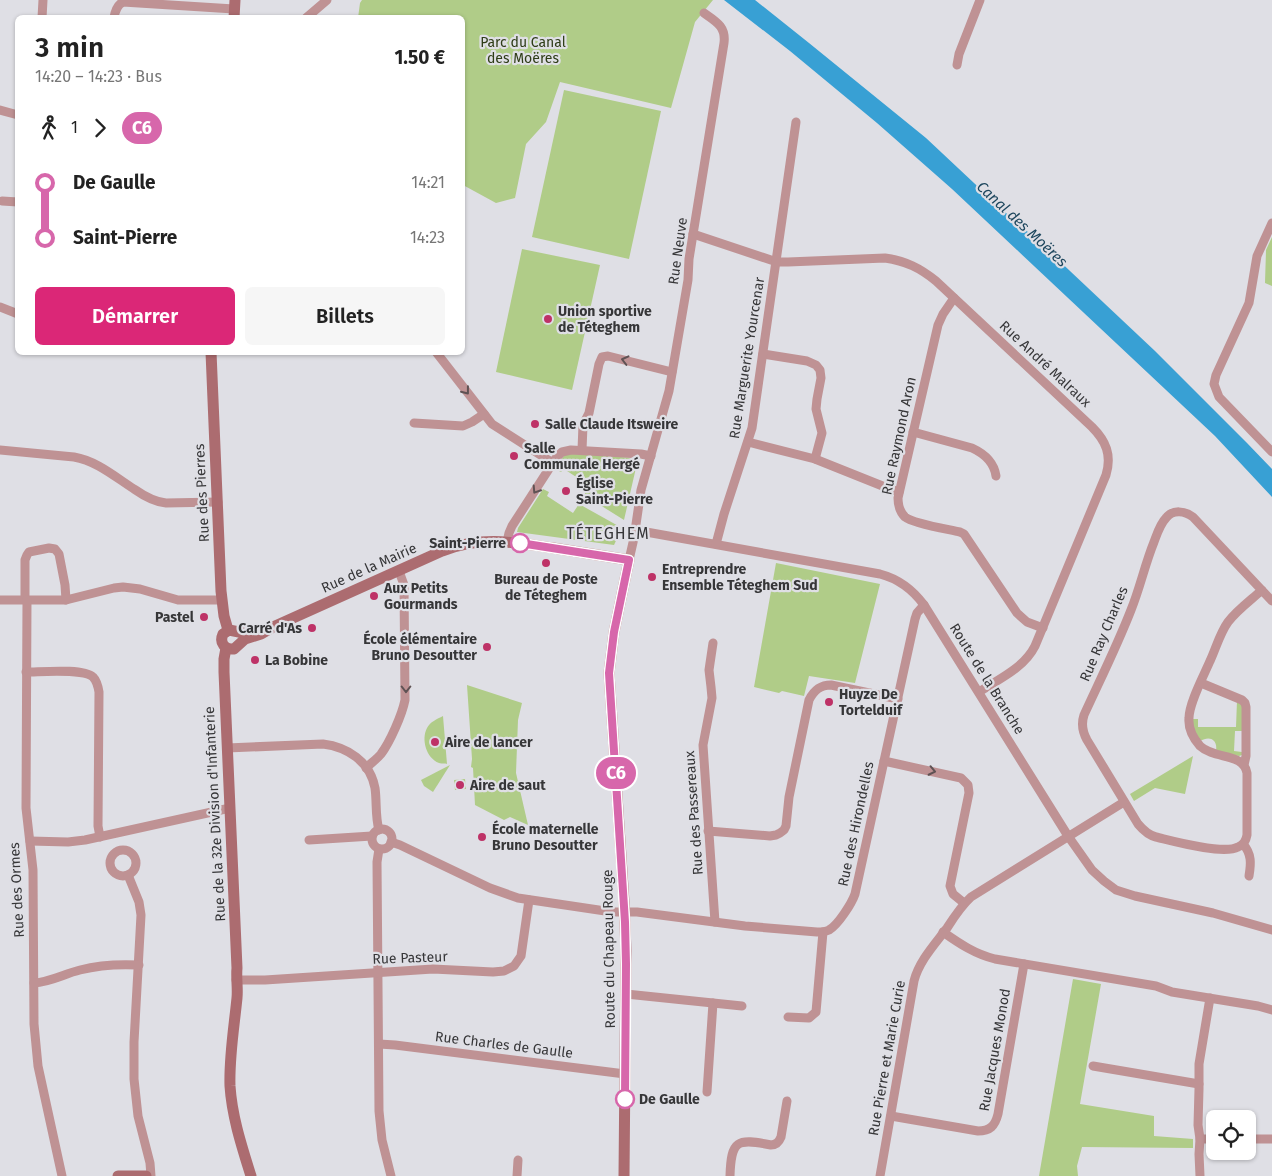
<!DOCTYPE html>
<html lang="fr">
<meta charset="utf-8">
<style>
body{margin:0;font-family:"Fira Sans",sans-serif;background:#f6f6f6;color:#222;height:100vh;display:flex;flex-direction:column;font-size:19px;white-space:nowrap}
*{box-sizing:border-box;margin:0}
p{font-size:16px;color:#767676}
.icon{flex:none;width:28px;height:28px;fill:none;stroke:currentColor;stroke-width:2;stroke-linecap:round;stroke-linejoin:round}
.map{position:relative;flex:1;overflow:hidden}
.details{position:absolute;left:15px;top:15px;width:450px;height:340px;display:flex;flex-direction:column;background:#fff;border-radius:8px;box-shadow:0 1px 4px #0004}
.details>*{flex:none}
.badge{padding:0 10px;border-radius:16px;font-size:18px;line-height:32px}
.controls{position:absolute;left:1206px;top:1110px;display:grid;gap:10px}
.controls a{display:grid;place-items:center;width:50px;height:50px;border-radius:8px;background:#fff;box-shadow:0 1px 4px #0004;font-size:25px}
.map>.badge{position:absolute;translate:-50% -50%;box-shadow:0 0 0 2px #fff}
.legs{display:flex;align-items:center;gap:8px;height:55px;padding:0 20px;font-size:16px}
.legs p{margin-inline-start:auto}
.overview{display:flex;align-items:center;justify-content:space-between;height:85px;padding:0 20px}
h1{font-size:28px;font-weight:600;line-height:38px}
.action{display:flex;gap:10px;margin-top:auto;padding:10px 20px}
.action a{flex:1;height:58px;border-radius:8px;background:#db2777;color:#fff;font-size:20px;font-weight:600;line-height:58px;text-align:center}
.action a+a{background:#f6f6f6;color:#222}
ul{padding:0 20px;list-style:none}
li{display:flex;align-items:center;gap:18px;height:55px;font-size:19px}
li i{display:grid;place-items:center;width:8px;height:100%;margin:0 6px;background:currentColor}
li i::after{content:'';width:12px;height:12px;margin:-6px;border:4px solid;border-radius:50%;background:#fff}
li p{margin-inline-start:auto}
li:first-child i{background:linear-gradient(#0000 50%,currentColor 0)}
li:last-child i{background:linear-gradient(currentColor 50%,#0000 0)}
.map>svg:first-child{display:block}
.green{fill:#b0cc88}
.water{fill:#38a0d4}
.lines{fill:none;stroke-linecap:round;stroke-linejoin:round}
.street{stroke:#bf9294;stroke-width:9}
.secondary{stroke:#ac6c70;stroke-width:11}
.oneway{stroke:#5f5254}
.line-1-casing{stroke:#fff;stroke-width:11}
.line-1{stroke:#d767ab;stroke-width:8}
.poi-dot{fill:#be3267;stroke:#dfdfe5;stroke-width:2}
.stop-1-dot{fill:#fff;stroke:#d767ab;stroke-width:2.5}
.labels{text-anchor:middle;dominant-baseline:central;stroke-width:4.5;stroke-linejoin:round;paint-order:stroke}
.park-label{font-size:14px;fill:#2e3c17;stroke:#dfdfe5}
.street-label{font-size:14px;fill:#363638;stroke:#dfdfe5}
.poi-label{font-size:14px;font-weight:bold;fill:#363638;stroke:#dfdfe5;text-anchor:start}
.stop-label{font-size:14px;font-weight:bold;fill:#363638;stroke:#dfdfe5;text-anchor:end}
.water-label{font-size:15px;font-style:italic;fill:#1e475e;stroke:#dfdfe5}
.quarter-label{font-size:16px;letter-spacing:1px;fill:#363638;stroke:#dfdfe5}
</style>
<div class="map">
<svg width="1272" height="1176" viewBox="0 0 1272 1176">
<rect width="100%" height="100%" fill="#dfdfe5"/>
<!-- green -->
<g class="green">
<polygon points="362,0 713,0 695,22 671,108 560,82 546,122 526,144 515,198 496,203 463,185 462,18 358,18 360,3"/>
<polygon points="564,90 661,111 629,259 532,237"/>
<polygon points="1272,237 1272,286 1265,283 1266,250"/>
<polygon points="522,249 600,265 572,390 496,372"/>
<polygon points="569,453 633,458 638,459 624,520 584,495 590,486 564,469 561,472 555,469 564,456"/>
<polygon points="543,489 549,492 547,496 573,513 579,504 622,528 614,545 517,532 518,528"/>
<polygon points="776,563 880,584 855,683 809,676 804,696 782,691 779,693 754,687"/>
<polygon points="467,685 522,703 518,720 516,773 528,825 510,817 504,820 475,805 473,768 471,767 472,759"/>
<path d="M 1237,701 L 1243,706 L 1242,731 L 1235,731 L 1234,751 L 1242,752 L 1242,755 L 1239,756 L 1216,751 C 1218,740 1210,735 1200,741 L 1193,728 L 1193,719 L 1198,719 L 1198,727 L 1236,727 Z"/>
<path d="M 443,716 L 447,764 C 445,763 442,764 439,763 C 426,758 421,739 427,728 C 430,722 437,719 443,716 Z"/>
<polygon points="1193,756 1185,794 1155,788 1134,801 1130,794"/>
<polygon points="450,765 433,792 424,786 421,780"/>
<polygon points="465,779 466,789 455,790 454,780"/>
<polygon points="1073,979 1101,984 1080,1104 1154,1116 1154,1136 1193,1139 1193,1148 1082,1147 1077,1166 1078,1176 1039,1176"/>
</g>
<!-- water -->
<polygon class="water" points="724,0 755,0 809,43 926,138 1006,213 1036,239 1155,351 1247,443 1272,469 1272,497 1215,436 952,189 877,123 790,51"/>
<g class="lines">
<!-- street -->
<g class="street">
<polyline points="42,18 43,0"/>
<path d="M 114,18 C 115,11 117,5 123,2 L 234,9"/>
<polyline points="306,18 327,0"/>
<polyline points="957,65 959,54 980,0"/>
<polyline points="0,110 18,115"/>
<polyline points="2,201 18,202"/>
<polyline points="1272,223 1257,256 1249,303 1216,375 1214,384 1219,397 1272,452"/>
<path d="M 693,234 L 777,262 L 788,262 L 885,258 C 906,261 920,268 936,281 L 1092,427 C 1106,441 1112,455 1106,475 L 1035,646 C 1024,668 999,679 979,692"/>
<path d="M 954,298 L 943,314 L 938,325 L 898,498 C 898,506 900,512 905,517 C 914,524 947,529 960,532 L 964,534 L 1017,613 L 1027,622 L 1043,628"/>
<polyline points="0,307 18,314"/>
<polyline points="436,352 492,424 553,463"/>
<polyline points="763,354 807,361 816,365 820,370 821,378 817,399 816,409 822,433 815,459"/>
<polyline points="414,423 463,426 472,422 484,414"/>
<path d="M 913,432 L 972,448 C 985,454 994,462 996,476"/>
<polyline points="748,442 815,459 885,487 899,492"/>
<path d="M 0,450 L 74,457 C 97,461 115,477 134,489 C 144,496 154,502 166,503 L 218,502"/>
<polyline points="582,450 583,425 589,413 599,364 602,357 608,356 672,372"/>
<path d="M 635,530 L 880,574 C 899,579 913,590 924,605 L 1068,836 L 1092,870 L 1104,881 L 1116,890 L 1135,896 L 1213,913 L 1272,930"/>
<polyline points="507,542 509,533 512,526 556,458 562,452 571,450 641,454 651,456"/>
<polyline points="716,544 724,514 752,428 796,122"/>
<path d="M 629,560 L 634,538 L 641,490 L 669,391 L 688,280 L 689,259 L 724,43 C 726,27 717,22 704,13"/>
<path d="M 1262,590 C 1251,600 1237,610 1228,622 C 1220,633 1216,648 1210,661 C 1204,675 1189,703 1189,718 C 1188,729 1193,738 1200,746 C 1215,760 1243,752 1247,773 L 1247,835 C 1246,841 1244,845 1238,847 C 1223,855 1173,841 1156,837 C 1148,835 1143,830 1138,824 L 1087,740 C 1082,731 1081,724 1084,715 C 1100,680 1117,646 1131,610 C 1140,588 1145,564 1154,542 C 1157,534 1160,524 1166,518 C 1173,509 1185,511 1193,517 L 1272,601"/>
<polyline points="0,600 66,600 114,588 123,587 140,589 178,600 222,600"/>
<polyline points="25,600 25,560 27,555 29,552 49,548 55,549 59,554 65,585 66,600"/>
<polyline points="27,600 26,808 33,870 34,1024 38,1066 62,1176"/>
<polyline points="713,643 709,670 711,687 712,698 703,745 715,922"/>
<path d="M 26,672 C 41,672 83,668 93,677 C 97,681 98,686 99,692 L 98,826 L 100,837"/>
<polyline points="1201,683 1242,700 1245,703 1246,707 1246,756 1244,765"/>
<path d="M 227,748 L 323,744 C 347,747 370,761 375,788 C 377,802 375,816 379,830"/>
<polyline points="884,761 961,778 968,785 969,793 950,886 953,894 964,903"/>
<path d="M 366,768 C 371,763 377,759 381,754 C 390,742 402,715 405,700 L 404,585 L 399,571"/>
<circle cx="382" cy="839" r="10"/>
<path d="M 708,831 L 770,836 L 776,835 L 780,833 L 784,830 L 786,826 L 789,797 L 809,700 C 814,690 820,685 831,685 L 898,699"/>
<polyline points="309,840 372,836"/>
<polyline points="30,841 68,842 85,840 230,808"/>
<path d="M 391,842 L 400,845 L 490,888 L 518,898 L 612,912 L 637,912 L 745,926 L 817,932 C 822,932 825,932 829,930 C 838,925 852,903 855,894 L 915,619 L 917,613 L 924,605"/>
<path d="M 1243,844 C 1252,854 1251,864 1249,876"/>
<polyline points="379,849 377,862 379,1111 382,1140 391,1176"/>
<circle cx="123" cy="863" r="13"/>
<polyline points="128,875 139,902 141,915 134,1042 134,1079 138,1116 150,1163 151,1176"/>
<path d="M 943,932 C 960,944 975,954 995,959 L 1156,986 L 1172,992 L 1258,1006 L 1272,1010"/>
<polyline points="236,980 265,980 433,969 493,972 504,971 514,966 521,956 529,900"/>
<path d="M 34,983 C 50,982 64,974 80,970 C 99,965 119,964 139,965"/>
<polyline points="626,994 742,1006"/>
<polyline points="788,1017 809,1018 816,1012 823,932"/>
<polyline points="379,1044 395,1045 625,1074"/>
<polyline points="1093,1066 1199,1084"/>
<polyline points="707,1092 713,1003"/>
<path d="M 891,1116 L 978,1131 C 990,1131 995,1126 998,1114 L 1024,964"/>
<polyline points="1200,1139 1215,1139"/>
<polyline points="1248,1139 1272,1139"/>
<polyline points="517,1176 518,1160"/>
<path d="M 730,1176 C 731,1140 737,1138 771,1145 C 776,1145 779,1142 781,1137 L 787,1101"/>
<path d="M 880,1176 L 914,981 C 919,961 935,944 947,928 C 954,917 961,906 971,897 L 1124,802"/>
<polyline points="1200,1176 1199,1154 1200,1139 1198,1125 1199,1089 1199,1064 1210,998"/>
</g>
<!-- secondary -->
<g class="secondary">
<polyline points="234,18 235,0"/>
<polyline points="211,352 221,591 224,616 228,630"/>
<path d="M 273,627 L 249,634 L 229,630 L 223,634 C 219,643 225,650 234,649 L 245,639 L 261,634 L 273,627 L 442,551 C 481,536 513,542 553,548 C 578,552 604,556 629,560 L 614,632 L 609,673 L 624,902 L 626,951 L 624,1176"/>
<path d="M 226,648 L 224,659 L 224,672 L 237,968 C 236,978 238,988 237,998 C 234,1028 229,1057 230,1086 C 232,1117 242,1147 251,1176"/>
<polyline points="118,1176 146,1176"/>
</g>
</g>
<!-- one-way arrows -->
<defs><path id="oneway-chevron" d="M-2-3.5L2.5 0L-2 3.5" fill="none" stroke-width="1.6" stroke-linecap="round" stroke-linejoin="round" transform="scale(1.25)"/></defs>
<g class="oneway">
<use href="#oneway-chevron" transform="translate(625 360) rotate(-166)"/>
<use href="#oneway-chevron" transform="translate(466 391) rotate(52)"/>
<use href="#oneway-chevron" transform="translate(536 490) rotate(123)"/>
<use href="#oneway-chevron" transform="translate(406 689) rotate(90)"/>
<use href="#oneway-chevron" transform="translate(932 771) rotate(12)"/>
</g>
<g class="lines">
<!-- line-1 casing -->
<g class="line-1-casing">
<polyline id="line-1" points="520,543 629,560 614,632 609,673 625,922 626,964 625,1099"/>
</g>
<!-- line-1 -->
<use href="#line-1" class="line-1"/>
</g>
<!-- markers -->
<g class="poi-dot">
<circle cx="548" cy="319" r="5"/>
<circle cx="535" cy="424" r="5"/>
<circle cx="514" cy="456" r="5"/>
<circle cx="566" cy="491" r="5"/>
<circle cx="546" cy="563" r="5"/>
<circle cx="652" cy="577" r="5"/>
<circle cx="374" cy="596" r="5"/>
<circle cx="204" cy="617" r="5"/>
<circle cx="312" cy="628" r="5"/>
<circle cx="487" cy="647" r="5"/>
<circle cx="255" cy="660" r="5"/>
<circle cx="829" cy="702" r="5"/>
<circle cx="435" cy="742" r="5"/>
<circle cx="460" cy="785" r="5"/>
<circle cx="482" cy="837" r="5"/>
</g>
<g class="stop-1-dot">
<circle cx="520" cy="543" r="9"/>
<circle cx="625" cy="1099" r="9"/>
</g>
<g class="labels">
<!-- park labels -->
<g class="park-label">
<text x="523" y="42">Parc du Canal<tspan x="523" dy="16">des Moëres</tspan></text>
</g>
<!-- street labels -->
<g class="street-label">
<text transform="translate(678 251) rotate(-82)">Rue Neuve</text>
<text transform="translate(747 358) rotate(-81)">Rue Marguerite Yourcenar</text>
<text transform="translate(1045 364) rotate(43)">Rue André Malraux</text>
<text transform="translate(899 436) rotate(-78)">Rue Raymond Aron</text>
<text transform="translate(202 493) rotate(-93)">Rue des Pierres</text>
<text transform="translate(369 568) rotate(-24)">Rue de la Mairie</text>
<text transform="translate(1104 634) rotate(-67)">Rue Ray Charles</text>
<text transform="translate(987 679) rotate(58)">Route de la Branche</text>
<text transform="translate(694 813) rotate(-94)">Rue des Passereaux</text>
<text transform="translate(215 814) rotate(-93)">Rue de la 32e Division d'Infanterie</text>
<text transform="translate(856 824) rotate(-78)">Rue des Hirondelles</text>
<text transform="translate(17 890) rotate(-93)">Rue des Ormes</text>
<text transform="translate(609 949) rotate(-91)">Route du Chapeau Rouge</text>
<text transform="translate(410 958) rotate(-2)">Rue Pasteur</text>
<text transform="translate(504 1045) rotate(7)">Rue Charles de Gaulle</text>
<text transform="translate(995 1050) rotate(-80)">Rue Jacques Monod</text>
<text transform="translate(887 1058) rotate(-80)">Rue Pierre et Marie Curie</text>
</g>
<!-- poi labels -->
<g class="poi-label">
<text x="558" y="311">Union sportive<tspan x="558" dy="16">de Téteghem</tspan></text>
<text x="545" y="424">Salle Claude Itsweire</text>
<text x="524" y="448">Salle<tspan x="524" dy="16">Communale Hergé</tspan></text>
<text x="576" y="483">Église<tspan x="576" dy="16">Saint-Pierre</tspan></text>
<text x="662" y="569">Entreprendre<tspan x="662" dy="16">Ensemble Téteghem Sud</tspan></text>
<text x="546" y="579" text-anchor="middle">Bureau de Poste<tspan x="546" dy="16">de Téteghem</tspan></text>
<text x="384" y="588">Aux Petits<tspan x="384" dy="16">Gourmands</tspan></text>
<text x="194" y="617" text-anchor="end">Pastel</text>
<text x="302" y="628" text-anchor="end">Carré d'As</text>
<text x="477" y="639" text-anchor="end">École élémentaire<tspan x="477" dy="16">Bruno Desoutter</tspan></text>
<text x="265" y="660">La Bobine</text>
<text x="839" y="694">Huyze De<tspan x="839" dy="16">Tortelduif</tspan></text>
<text x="445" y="742">Aire de lancer</text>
<text x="470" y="785">Aire de saut</text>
<text x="492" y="829">École maternelle<tspan x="492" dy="16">Bruno Desoutter</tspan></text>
</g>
<!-- stop labels -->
<g class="stop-label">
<text x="506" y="543">Saint-Pierre</text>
<text x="639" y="1099" text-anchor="start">De Gaulle</text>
</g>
<!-- water labels -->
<g class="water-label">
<text transform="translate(1022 224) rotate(43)">Canal des Moëres</text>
</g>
<!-- quarter labels -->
<g class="quarter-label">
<text x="608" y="533">TÉTEGHEM</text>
</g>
</g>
</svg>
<div class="controls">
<a><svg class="icon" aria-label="locate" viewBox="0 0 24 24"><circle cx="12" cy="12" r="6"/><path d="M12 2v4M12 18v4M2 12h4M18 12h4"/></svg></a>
</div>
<b class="badge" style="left:616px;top:773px;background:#d767ab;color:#fff">C6</b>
<section class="details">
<div class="overview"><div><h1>3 min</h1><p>14:20 – 14:23 · Bus</p></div><b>1.50 €</b></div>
<div class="legs"><svg class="icon" aria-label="walk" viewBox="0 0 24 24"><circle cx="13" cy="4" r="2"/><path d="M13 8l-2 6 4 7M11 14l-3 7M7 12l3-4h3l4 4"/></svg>1<svg class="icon" aria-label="forward" viewBox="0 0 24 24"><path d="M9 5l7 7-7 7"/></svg><b class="badge" style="background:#d767ab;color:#fff">C6</b></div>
<ul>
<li><i style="color:#d767ab"></i><b>De Gaulle</b><p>14:21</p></li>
<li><i style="color:#d767ab"></i><b>Saint-Pierre</b><p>14:23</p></li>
</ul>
<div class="action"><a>Démarrer</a><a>Billets</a></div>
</section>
</div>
